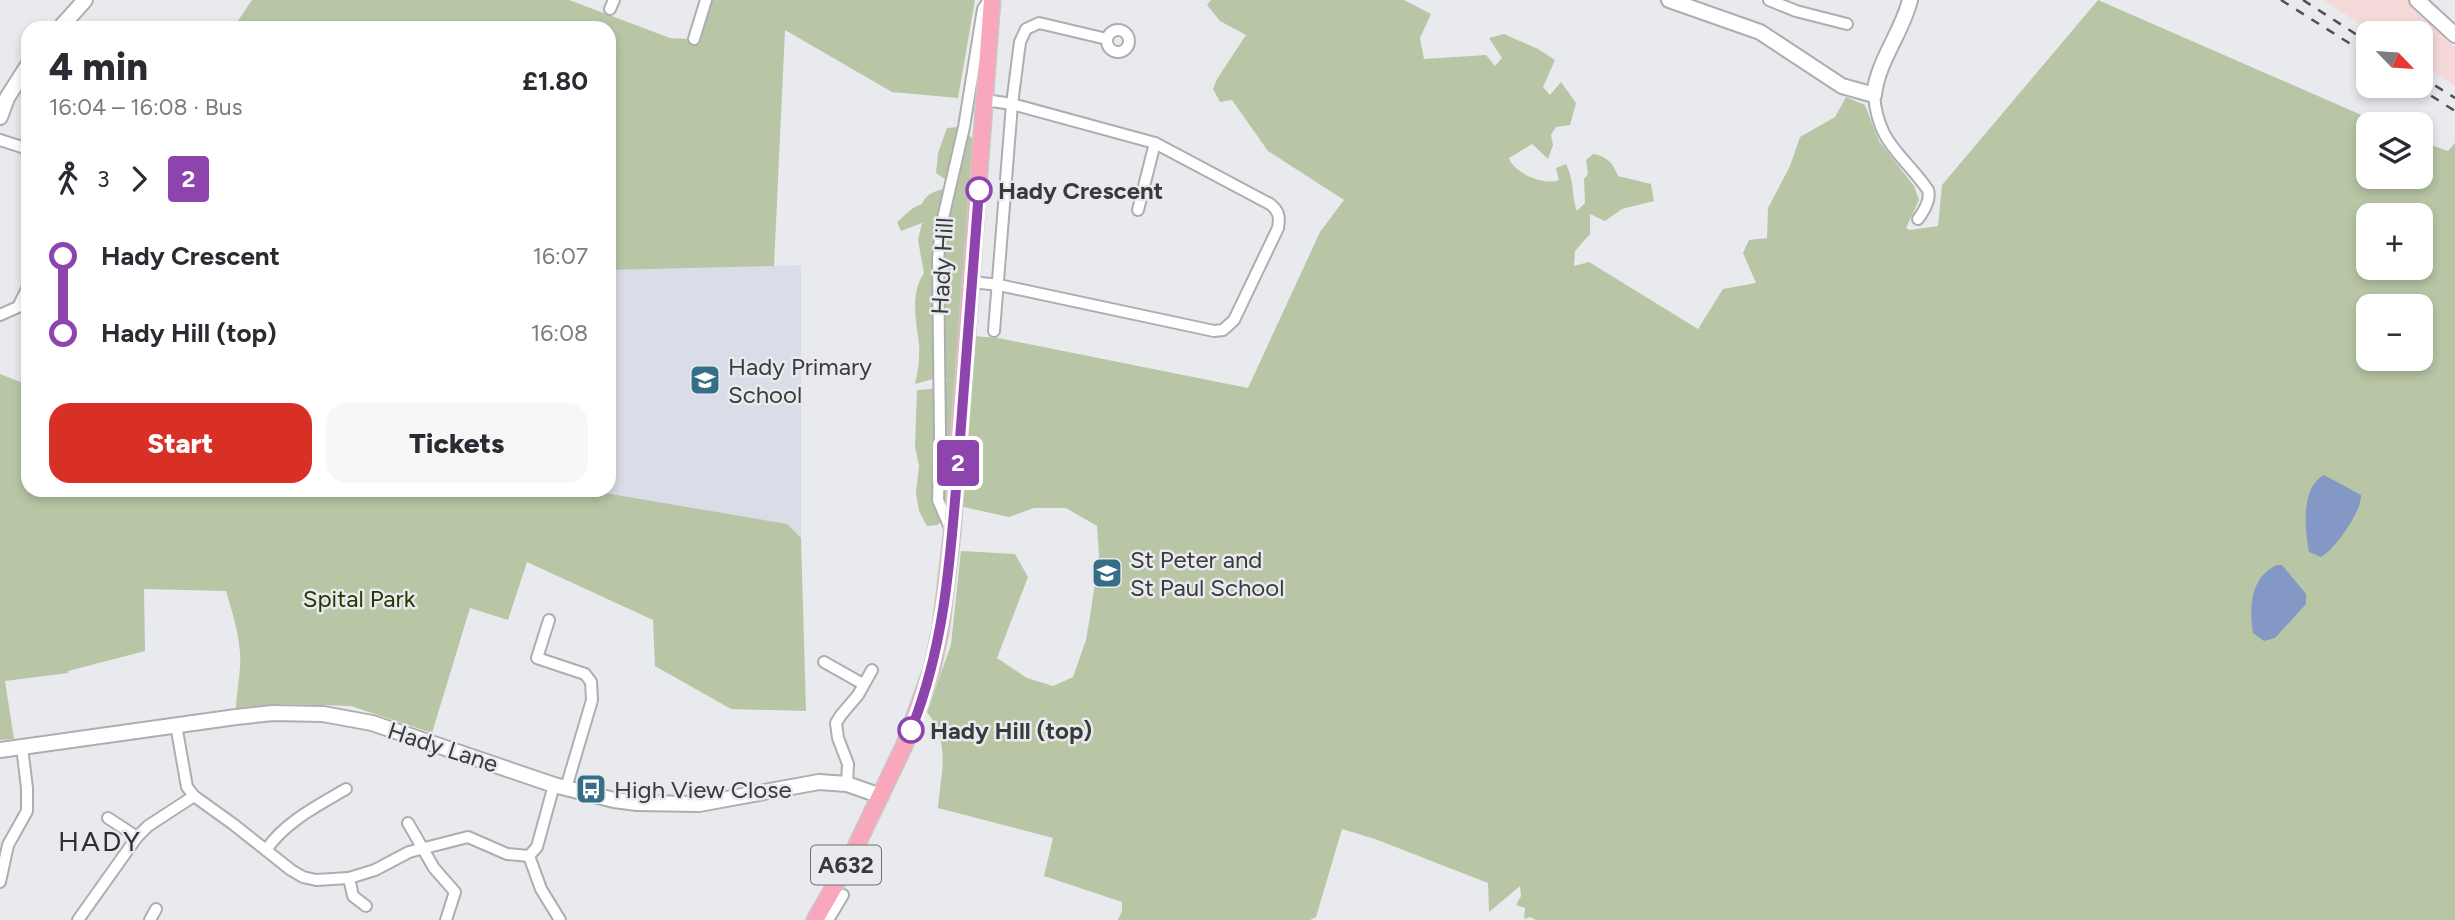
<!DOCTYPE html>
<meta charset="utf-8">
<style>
body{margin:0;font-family:Figtree,sans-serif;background:#f7f7f7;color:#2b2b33;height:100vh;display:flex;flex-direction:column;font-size:26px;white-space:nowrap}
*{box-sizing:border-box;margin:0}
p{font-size:23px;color:#7c7c81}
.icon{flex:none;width:38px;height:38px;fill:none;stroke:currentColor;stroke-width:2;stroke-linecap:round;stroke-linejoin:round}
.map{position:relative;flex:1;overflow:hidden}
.panel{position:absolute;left:21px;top:21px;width:595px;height:476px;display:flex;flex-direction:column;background:#fff;border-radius:21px;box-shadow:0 4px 10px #0003}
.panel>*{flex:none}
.badge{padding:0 14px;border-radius:5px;font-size:24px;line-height:46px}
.needle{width:46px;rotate:115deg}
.controls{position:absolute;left:2356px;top:21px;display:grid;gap:14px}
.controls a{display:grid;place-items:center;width:77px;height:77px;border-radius:14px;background:#fff;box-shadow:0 4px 10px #0003;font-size:35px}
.map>.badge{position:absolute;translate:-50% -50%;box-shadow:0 0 0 4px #fff}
.legs{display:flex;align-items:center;gap:10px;height:77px;padding:0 28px;font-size:23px}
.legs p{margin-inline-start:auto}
.head{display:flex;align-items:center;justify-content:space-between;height:119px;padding:0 28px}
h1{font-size:38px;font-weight:800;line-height:52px}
.button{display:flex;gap:14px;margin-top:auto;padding:14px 28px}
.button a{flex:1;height:80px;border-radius:21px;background:#d93025;color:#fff;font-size:28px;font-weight:800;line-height:80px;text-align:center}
.button a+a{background:#f7f7f7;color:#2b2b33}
ul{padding:0 28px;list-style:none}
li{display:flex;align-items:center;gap:24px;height:77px;font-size:26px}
li i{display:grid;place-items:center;width:10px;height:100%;margin:0 9px;background:currentColor}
li i::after{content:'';width:18px;height:18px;margin:-9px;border:5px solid;border-radius:50%;background:#fff}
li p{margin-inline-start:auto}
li:first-child i{background:linear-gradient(#0000 50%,currentColor 0)}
li:last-child i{background:linear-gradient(currentColor 50%,#0000 0)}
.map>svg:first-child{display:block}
.industrial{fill:#f4d9d8}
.built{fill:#dadde7}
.green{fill:#b8c6a5;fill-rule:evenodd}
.water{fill:#8398c4}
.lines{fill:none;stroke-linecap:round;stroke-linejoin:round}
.street-casing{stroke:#adaeb1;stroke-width:14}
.secondary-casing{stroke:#adaeb1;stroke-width:18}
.primary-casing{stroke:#c8c8c8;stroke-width:19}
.street{stroke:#fff;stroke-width:10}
.secondary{stroke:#fff;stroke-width:14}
.primary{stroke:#f8a7bc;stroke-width:16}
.rail{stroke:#4e4f50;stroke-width:2.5;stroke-dasharray:9 9;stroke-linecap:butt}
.line-1-casing{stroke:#fff;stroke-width:16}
.line-1{stroke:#8e44ad;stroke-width:10}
.stop-1-dot{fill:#fff;stroke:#8e44ad;stroke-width:3.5}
.labels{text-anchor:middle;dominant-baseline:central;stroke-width:5;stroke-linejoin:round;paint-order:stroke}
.shield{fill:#e9eaed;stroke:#6e6f70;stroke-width:2}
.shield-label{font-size:23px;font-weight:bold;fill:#393a3b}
.stop-label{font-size:24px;font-weight:bold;fill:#393a3b;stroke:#e9eaed;text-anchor:start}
.street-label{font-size:24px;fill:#393a3b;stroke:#e9eaed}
.poi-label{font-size:24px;fill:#393a3b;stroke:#e9eaed;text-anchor:start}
.park-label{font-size:24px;fill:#253600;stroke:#e9eaed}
.quarter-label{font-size:28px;letter-spacing:2px;fill:#2f2f31;stroke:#e9eaed}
</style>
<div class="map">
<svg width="2455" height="920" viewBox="0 0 2455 920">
<rect width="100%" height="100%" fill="#e9eaed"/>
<!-- industrial -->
<polygon class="industrial" points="2324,0 2408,0 2455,47 2455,86 2420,63 2420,33 2373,33"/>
<!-- built -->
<polygon class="built" points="801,265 801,538 550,494 550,490 609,490 609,270"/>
<!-- green -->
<g class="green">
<polygon points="252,0 569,0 670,38 689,39 710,0 975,0 958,98 892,92 785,30 774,266 609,270 609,28 233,28"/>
<path d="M 1211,0 L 1404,0 L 1431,14 L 1420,38 L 1424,59 L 1486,55 L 1495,66 L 1502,58 L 1489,38 L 1504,34 L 1538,49 L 1555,60 L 1543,87 L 1550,95 L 1561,82 L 1576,103 L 1570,125 L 1556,127 L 1551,135 L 1553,145 L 1548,159 L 1532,144 L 1509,158 C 1514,173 1544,186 1559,180 L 1556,168 L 1566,164 C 1575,183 1571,194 1577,211 L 1585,203 L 1584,179 L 1588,174 L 1586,160 L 1593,154 C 1607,156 1613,163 1618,176 L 1651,184 L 1654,201 L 1622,209 L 1605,221 L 1590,214 L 1590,234 L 1575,251 L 1574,266 L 1589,262 L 1698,329 L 1723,289 L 1756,283 L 1743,253 L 1749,240 L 1767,238 L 1768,208 L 1790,166 L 1800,137 L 1835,117 L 1846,97 L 1865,105 L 1879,141 L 1914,186 L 1919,200 L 1906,228 L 1910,230 L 1938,226 L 1942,185 L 2098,0 L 2382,124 L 2368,124 L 2368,177 L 2420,177 L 2420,141 L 2448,151 L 2455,143 L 2455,920 L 1536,920 L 1530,917 L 1524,919 L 1525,908 L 1516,905 L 1521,896 L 1520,886 L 1489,912 L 1488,883 L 1375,839 L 1342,829 L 1316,917 L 1310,920 L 1118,920 L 1122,911 L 1122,902 L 1044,876 L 1053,838 L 938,808 C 941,771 951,744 927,712 L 951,645 L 961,551 L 1015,554 L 1028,577 L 997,658 L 1027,678 L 1053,686 L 1073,677 L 1086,640 L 1091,610 L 1099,556 L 1097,526 L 1066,508 L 1034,508 L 1009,517 L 959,506 L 974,336 L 998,338 L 1248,388 L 1320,232 L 1344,200 L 1268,151 L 1232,100 L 1220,102 L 1213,89 L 1217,79 L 1246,35 L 1220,21 L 1207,5 ZM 2368,215 L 2420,215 L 2420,268 L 2368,268 ZM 2368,306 L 2420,306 L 2420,359 L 2368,359 Z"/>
<path d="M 959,127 L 973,139 L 980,150 L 948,517 L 937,525 L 927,526 L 919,511 L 916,493 L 919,466 L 915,446 L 917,390 L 945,388 L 947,379 L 933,379 L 915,384 C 918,372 920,357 919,344 C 916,321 910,293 924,273 L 918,240 L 922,223 L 901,231 L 897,222 L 913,208 L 922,204 C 928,190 943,189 957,187 L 936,173 L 938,153 L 947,128 Z"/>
<path d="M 0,374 L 23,383 L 28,378 L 28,490 L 550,490 L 550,494 L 587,490 L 787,524 L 801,538 L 806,711 L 731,709 L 655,666 L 653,620 L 527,562 L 508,620 L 470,608 L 432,733 L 351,706 L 280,704 L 236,711 C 236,696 239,682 240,667 C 242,642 233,615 226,591 L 144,589 L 145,651 L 68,671 L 68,673 L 5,681 L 14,739 L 0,740 Z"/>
</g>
<!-- water -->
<g class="water">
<path d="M 2324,475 L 2361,495 C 2362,511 2335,549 2321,557 L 2309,552 C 2305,530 2300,488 2324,475 Z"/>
<path d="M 2277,565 L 2282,565 L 2306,594 L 2306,604 L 2275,638 L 2264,641 L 2253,633 C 2249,608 2250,577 2277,565 Z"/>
</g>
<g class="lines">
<!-- street casing -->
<g class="street-casing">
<g id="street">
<polyline points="1769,0 1796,11 1847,24"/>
<polyline points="610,9 614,0"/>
<circle cx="1118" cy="41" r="11"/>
<polyline points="694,39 706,0"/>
<path d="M 1874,95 C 1878,144 1902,153 1928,190 C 1931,200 1924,211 1918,219"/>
<polyline points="0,140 28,149"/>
<polyline points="1138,210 1155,143"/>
<path d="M 972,282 L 999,285 L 1214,331 L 1223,330 L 1234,320 L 1278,228 C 1280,217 1279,211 1270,204 L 1155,143 L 1012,104 L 985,100"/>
<polyline points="0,315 18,307 28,287"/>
<polyline points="994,331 1012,104 1020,42 1026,29 1039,23 1107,39"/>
<polyline points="950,528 938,500 940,434 938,260 941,227 964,127 983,9 989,0"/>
<polyline points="549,620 537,658 585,674 591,682 592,700 566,788"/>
<polyline points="824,662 863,684"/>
<polyline points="176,725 187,787 194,796 233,824 291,870 303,877 316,880 349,878"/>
<polyline points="847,784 848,764 838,738 836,723 841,715 858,695 872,670"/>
<polyline points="108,818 137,837"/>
<polyline points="408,823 434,868 455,892 446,920"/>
<path d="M 266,850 C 285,822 317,806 346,789"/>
<polyline points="529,856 541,889 560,920"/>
<polyline points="0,882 8,845 27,811 27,788 22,747"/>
<polyline points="366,906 353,896 349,878 375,870 409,852 468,837 507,854 529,856 537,847 554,785"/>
<polyline points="78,920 137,837 148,826 194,796"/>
<polyline points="150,920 156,909"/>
<polyline points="828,920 843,895"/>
</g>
</g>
<!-- secondary casing -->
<g class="secondary-casing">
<g id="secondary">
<path d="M 1669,0 L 1760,32 L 1842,86 L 1874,95 C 1878,60 1902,33 1910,0"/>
<polyline points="2417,0 2455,35"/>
<polyline points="60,28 85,0"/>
<polyline points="0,117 7,98 28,65"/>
<polyline points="0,750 236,717 273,713 323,714 372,723 554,785 614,800 637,803 699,804 819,782 847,784 881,796"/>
</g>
</g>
<!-- primary casing -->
<g class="primary-casing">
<polyline id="primary" points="815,920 850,859 904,746 932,669 941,627 952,534 992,0"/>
</g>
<!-- street -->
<use href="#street" class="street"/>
<!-- secondary -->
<use href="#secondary" class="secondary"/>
<!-- primary -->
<use href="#primary" class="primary"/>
<!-- rail -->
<g class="rail">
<polyline points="2281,0 2368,55"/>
<polyline points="2303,0 2368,42"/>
<polyline points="2420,76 2455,98"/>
<polyline points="2416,86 2455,111"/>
</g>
</g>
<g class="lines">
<!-- line-1 casing -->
<g class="line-1-casing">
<path id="line-1" d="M 911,730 C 947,641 951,546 959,452 C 966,365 973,278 979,190"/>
</g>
<!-- line-1 -->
<use href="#line-1" class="line-1"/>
</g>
<!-- icons -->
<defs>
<g id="school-square" transform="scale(1.575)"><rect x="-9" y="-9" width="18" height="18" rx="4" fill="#356e87" stroke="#e9eaed"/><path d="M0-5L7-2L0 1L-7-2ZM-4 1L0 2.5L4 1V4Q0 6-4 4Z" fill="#fff"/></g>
<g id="bus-square" transform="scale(1.575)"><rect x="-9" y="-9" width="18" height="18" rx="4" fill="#356e87" stroke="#e9eaed"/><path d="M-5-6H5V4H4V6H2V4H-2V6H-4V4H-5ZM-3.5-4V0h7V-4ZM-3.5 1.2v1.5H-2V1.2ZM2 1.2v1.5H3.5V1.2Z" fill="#fff"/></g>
</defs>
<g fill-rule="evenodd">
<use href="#school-square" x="705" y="380"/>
<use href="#school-square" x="1107" y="573"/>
<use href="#bus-square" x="591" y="789"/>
</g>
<!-- markers -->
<g class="stop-1-dot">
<circle cx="979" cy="190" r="12"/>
<circle cx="911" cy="730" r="12"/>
</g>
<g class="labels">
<!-- shield labels -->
<rect class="shield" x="811" y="845.5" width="70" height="39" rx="5"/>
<g class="shield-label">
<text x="846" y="865">A632</text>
</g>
<!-- stop labels -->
<g class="stop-label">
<text x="998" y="190">Hady Crescent</text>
<text x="930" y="730">Hady Hill (top)</text>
</g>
<!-- street labels -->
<g class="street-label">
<text transform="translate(942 266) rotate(-87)">Hady Hill</text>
<text transform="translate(443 747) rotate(18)">Hady Lane</text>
</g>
<!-- poi labels -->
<g class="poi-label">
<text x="728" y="366">Hady Primary<tspan x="728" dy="28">School</tspan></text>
<text x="1130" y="559">St Peter and<tspan x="1130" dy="28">St Paul School</tspan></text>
<text x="614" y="789">High View Close</text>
</g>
<!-- park labels -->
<g class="park-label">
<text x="359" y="598">Spital Park</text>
</g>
<!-- quarter labels -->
<g class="quarter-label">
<text x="100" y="841">HADY</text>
</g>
</g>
</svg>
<div class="controls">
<a><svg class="needle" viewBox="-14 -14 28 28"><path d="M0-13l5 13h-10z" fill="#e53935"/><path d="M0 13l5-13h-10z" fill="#7c7c81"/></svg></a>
<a><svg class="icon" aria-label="layers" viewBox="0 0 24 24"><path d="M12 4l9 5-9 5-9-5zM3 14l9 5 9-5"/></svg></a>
<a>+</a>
<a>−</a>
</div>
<b class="badge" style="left:958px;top:463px;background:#8e44ad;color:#fff">2</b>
<section class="panel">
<div class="head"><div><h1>4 min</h1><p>16:04 – 16:08 · Bus</p></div><b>£1.80</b></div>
<div class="legs"><svg class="icon" aria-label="walk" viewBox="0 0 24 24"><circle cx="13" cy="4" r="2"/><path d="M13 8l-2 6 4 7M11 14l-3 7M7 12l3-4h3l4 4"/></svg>3<svg class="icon" aria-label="forward" viewBox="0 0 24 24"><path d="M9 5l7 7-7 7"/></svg><b class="badge" style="background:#8e44ad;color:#fff">2</b></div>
<ul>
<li><i style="color:#8e44ad"></i><b>Hady Crescent</b><p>16:07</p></li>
<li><i style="color:#8e44ad"></i><b>Hady Hill (top)</b><p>16:08</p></li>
</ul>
<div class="button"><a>Start</a><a>Tickets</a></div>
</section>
</div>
